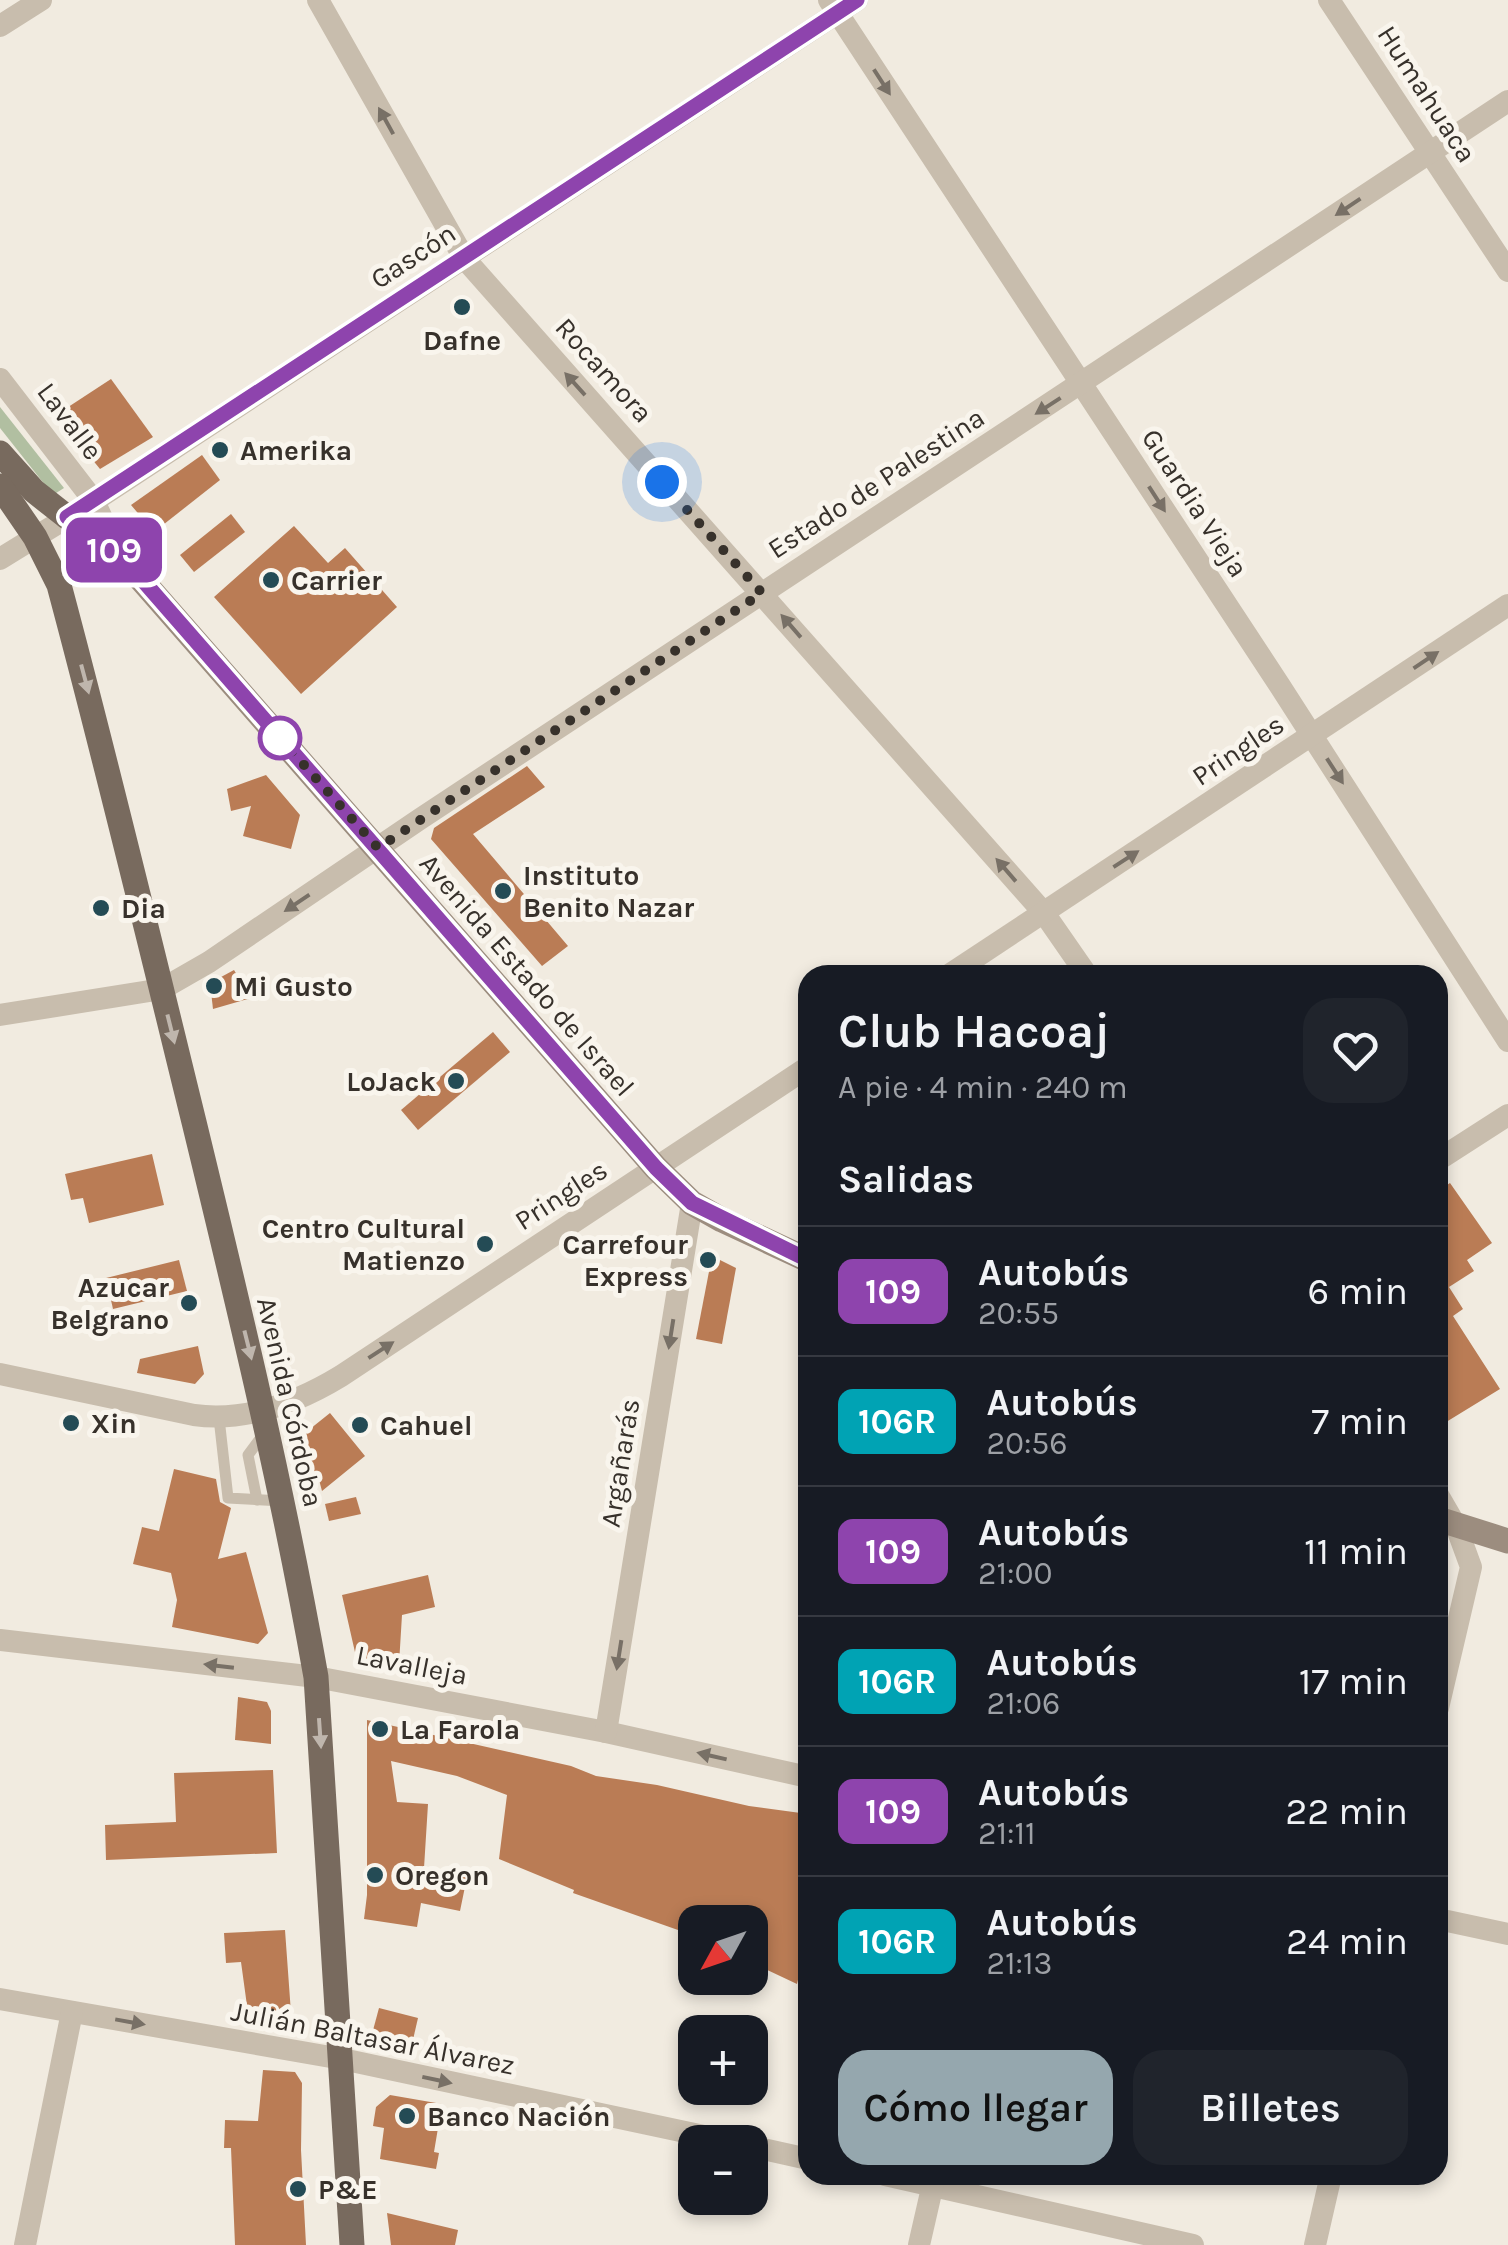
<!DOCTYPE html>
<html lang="es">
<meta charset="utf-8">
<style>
body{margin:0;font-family:Karla,sans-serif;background:#20242c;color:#f1f3f6;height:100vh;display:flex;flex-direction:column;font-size:38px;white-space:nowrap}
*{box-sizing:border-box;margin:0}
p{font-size:32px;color:#9ea1a6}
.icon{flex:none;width:55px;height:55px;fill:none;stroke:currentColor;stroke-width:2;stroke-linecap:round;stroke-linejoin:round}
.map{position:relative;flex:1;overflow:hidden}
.side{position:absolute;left:798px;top:965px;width:650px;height:1220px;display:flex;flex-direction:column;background:#171b24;border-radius:30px;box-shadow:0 5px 15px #0003}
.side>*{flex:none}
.badge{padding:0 20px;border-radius:15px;font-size:35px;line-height:65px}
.needle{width:65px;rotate:230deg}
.controls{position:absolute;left:678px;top:1905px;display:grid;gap:20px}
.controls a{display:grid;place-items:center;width:90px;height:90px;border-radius:20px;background:#171b24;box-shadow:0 5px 15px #0003;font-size:50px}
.you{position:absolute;width:50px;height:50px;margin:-25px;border:8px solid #fff;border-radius:50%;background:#1a73e8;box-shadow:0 0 0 15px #1a73e833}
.map>.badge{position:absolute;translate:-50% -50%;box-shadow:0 0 0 5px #fff}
h2{padding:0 40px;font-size:38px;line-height:90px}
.round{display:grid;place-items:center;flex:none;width:105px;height:105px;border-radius:30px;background:#20242c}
.head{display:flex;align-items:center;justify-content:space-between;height:170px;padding:0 40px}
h1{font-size:48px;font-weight:600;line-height:75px}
.button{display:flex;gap:20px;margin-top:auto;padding:20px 40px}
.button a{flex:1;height:115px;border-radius:30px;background:#95a7ae;color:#111;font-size:40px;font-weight:600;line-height:115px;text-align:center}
.button a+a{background:#20242c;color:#f1f3f6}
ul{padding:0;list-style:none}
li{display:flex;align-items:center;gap:30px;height:130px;padding:0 40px;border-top:2px solid #363941}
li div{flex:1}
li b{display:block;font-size:38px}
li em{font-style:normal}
li .badge{min-width:110px;font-weight:700;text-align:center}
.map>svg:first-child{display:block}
.green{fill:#b1bfa1}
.building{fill:#ba7c55}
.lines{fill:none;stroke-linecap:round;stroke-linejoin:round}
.lane{stroke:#c8bdad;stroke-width:11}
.street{stroke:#c8bdad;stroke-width:22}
.secondary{stroke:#9c8d7f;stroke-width:25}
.primary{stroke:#786a5e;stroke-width:25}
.oneway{fill:#787066}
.oneway2{fill:#bfb6ad}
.line-casing{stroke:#fff;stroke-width:22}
.line{stroke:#8e44ad;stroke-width:15}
.walk{stroke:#37312b;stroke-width:10;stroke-dasharray:0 18}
.poi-dot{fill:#244b55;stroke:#f9f5ed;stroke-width:4}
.stop-dot{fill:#fff;stroke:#8e44ad;stroke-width:5}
.labels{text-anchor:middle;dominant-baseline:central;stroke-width:10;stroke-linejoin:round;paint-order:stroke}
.street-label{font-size:28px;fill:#37312b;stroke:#f9f5ed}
.poi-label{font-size:28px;font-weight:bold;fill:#37312b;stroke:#f9f5ed;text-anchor:start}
</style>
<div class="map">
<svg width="1508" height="2245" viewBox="0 0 1508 2245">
<rect width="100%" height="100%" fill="#f1ebe0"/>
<!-- green -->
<polygon class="green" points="0,407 64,488 53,495 0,428"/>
<!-- building -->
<g class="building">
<polygon points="111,379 153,437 100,469 56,415"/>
<polygon points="202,455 220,480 154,532 131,505"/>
<polygon points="231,514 245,532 194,572 180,555"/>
<polygon points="294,526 328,563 345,548 397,607 301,694 214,597"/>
<polygon points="527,766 545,787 473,834 568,946 542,966 431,839 434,828"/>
<polygon points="266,775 300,815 291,849 243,836 251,806 231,811 227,789"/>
<polygon points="234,970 251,998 213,1009 210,983"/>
<polygon points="493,1032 510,1052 418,1130 401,1110"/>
<polygon points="152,1154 164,1205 89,1223 83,1198 71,1200 65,1174"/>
<polygon points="1450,1183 1492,1243 1467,1260 1474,1271 1449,1287 1463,1309 1453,1316 1500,1389 1438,1427 1438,1191"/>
<polygon points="712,1256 736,1268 722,1344 696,1339"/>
<polygon points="179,1260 187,1291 113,1309 106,1278"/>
<polygon points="198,1346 204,1374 195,1384 137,1373 140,1359"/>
<polygon points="330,1413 365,1456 322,1491 318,1476 313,1477 305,1433"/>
<polygon points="174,1469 216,1479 220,1502 231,1508 218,1559 246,1552 268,1633 258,1644 172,1627 177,1600 171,1573 133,1564 142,1527 159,1531"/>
<polygon points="356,1497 361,1514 329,1521 325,1504"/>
<polygon points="428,1575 435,1607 402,1615 399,1664 357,1661 342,1595"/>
<polygon points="238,1697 267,1702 271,1711 271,1744 235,1740"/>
<polygon points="367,1720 571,1766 596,1776 657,1785 749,1806 808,1814 808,1937 797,1984 750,1962 750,1922 695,1922 695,1936 573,1893 574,1890 499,1859 507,1795 457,1776 391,1761 397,1802 428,1804 424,1868 467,1877 460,1911 421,1903 417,1927 364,1919 367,1895"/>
<polygon points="273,1770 277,1853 106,1860 105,1825 176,1822 174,1773"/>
<polygon points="285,1930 291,2013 285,2020 248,2013 241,1962 226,1963 224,1933"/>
<polygon points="379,2008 418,2018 412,2044 372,2034"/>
<polygon points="263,2070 295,2072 302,2083 301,2150 306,2245 235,2245 231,2148 224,2148 225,2120 258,2121"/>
<polygon points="390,2095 442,2104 434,2152 439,2153 436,2169 380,2159 384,2128 373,2126 376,2107"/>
<polygon points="387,2213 458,2230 455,2245 391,2245"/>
</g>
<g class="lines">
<!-- lane -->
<g class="lane">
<polyline points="219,1418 228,1498 282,1501"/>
<polyline points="257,1500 248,1455 265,1432"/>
</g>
<!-- street -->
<g class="street">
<polyline points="318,0 464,258 1044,913 1087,975"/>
<polyline points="829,0 1280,686 1508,1041"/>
<polyline points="1329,0 1508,271"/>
<polyline points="0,26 41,0"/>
<polyline points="0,379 94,501 118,553"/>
<polyline points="0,559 94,501 857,0"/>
<polyline points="949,975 1508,605"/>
<polyline points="0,1015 162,989 209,962 420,819 1508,101"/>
<polyline points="1438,1160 1508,1115"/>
<path d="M 0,1374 L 194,1415 C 246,1422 295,1404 341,1376 L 808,1067"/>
<polyline points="1438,1495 1456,1526 1471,1567 1438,1708"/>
<polyline points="0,1640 316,1677 606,1732 808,1777"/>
<polyline points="606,1732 692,1203"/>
<polyline points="1438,1919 1508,1934"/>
<polyline points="0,1999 342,2059 732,2142"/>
<polyline points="750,2146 808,2159"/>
<polyline points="885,2175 1193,2245"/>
<polyline points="25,2245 72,2012"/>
<polyline points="919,2245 935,2175"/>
<polyline points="1315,2245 1331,2175"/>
</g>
<!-- secondary -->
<g class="secondary">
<polyline points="67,517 118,553 656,1168 692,1203 722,1220 808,1260"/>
<polyline points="1438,1519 1508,1541"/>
</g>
<!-- primary -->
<g class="primary">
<polyline points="0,453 34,491 67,517"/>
<path d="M 0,486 L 35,537 L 59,585 C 107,764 150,943 194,1122 C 239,1307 283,1490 316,1677 L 352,2245"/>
</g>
</g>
<!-- one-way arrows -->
<defs><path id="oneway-solid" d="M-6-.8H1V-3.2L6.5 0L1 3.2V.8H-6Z" transform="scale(2.5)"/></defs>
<g class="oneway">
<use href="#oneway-solid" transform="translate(882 82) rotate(57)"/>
<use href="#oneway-solid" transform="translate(386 121) rotate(-119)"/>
<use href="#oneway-solid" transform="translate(1348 207) rotate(146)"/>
<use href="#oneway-solid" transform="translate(575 384) rotate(-132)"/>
<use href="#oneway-solid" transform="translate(1048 406) rotate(147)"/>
<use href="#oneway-solid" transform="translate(1157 499) rotate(57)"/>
<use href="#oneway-solid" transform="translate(791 626) rotate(-131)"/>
<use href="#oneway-solid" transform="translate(1426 660) rotate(-34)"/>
<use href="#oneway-solid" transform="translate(1335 771) rotate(57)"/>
<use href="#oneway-solid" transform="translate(1126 859) rotate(-33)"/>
<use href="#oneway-solid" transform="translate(1006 870) rotate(-131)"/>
<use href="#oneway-solid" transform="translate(297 903) rotate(146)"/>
<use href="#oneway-solid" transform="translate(671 1334) rotate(99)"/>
<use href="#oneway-solid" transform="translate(381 1350) rotate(-33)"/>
<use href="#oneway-solid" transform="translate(619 1655) rotate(99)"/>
<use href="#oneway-solid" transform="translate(219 1666) rotate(-173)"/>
<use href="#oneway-solid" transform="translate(712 1756) rotate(-167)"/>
<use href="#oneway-solid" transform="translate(130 2022) rotate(10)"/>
<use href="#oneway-solid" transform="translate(437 2080) rotate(12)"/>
</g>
<g class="oneway2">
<use href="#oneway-solid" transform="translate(85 679) rotate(75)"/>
<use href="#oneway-solid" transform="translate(171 1029) rotate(76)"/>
<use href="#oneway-solid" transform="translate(248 1345) rotate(76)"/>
<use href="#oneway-solid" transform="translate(320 1733) rotate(86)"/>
</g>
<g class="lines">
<!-- line casing -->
<g class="line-casing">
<polyline id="line" points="808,1260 692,1203 656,1168 118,552 67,517 857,0"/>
</g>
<!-- line -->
<use href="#line" class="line"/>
<!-- walk -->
<polyline class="walk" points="280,738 378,848 762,593 662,482"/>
</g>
<!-- markers -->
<g class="poi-dot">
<circle cx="462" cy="307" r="10"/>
<circle cx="220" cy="450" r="10"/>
<circle cx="271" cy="580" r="10"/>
<circle cx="503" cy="891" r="10"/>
<circle cx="101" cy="908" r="10"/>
<circle cx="214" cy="986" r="10"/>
<circle cx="456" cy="1081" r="10"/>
<circle cx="485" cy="1244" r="10"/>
<circle cx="708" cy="1260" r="10"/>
<circle cx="189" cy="1303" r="10"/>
<circle cx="71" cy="1423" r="10"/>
<circle cx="360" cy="1425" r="10"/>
<circle cx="380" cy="1729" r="10"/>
<circle cx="375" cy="1875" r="10"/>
<circle cx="407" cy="2116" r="10"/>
<circle cx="298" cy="2189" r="10"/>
</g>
<circle class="stop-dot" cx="280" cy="738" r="20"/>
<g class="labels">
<!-- street labels -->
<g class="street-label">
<text transform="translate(1427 94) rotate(57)">Humahuaca</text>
<text transform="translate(413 256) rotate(-33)">Gascón</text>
<text transform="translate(604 370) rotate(48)">Rocamora</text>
<text transform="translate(70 421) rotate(53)">Lavalle</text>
<text transform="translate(876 483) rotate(-33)">Estado de Palestina</text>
<text transform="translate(1195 503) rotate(57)">Guardia Vieja</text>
<text transform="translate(1238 750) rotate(-34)">Pringles</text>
<text transform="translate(527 975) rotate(49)">Avenida Estado de Israel</text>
<text transform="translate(561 1195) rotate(-33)">Pringles</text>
<text transform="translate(290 1402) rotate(77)">Avenida Córdoba</text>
<text transform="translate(620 1463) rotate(-81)">Argañarás</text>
<text transform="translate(412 1665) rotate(11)">Lavalleja</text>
<text transform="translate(373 2038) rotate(11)">Julián Baltasar Álvarez</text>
</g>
<!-- poi labels -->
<g class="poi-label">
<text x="462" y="340" text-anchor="middle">Dafne</text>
<text x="240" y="450">Amerika</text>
<text x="291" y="580">Carrier</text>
<text x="523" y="875">Instituto<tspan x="523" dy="32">Benito Nazar</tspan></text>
<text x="121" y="908">Dia</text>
<text x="234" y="986">Mi Gusto</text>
<text x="436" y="1081" text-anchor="end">LoJack</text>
<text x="465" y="1228" text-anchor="end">Centro Cultural<tspan x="465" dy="32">Matienzo</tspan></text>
<text x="688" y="1244" text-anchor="end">Carrefour<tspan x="688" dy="32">Express</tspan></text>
<text x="169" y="1287" text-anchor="end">Azucar<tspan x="169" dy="32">Belgrano</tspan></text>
<text x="91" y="1423">Xin</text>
<text x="380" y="1425">Cahuel</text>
<text x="400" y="1729">La Farola</text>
<text x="395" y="1875">Oregon</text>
<text x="427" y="2116">Banco Nación</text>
<text x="318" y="2189">P&amp;E</text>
</g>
</g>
</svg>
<div class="controls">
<a><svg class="needle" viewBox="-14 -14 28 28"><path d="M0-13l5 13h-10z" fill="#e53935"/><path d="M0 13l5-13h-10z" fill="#9ea1a6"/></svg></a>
<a>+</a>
<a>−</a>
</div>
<div class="you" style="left:662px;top:482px"></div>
<b class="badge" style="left:114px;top:550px;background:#8e44ad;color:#fff">109</b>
<section class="side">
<div class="head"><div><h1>Club Hacoaj</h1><p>A pie · 4 min · 240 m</p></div><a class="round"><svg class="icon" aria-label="heart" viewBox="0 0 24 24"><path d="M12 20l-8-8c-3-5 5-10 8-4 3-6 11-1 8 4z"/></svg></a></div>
<h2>Salidas</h2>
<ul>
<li><span class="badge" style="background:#8e44ad;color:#fff">109</span><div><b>Autobús</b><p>20:55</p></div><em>6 min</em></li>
<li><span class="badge" style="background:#00a3b4;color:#fff">106R</span><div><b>Autobús</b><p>20:56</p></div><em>7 min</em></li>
<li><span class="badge" style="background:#8e44ad;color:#fff">109</span><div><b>Autobús</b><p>21:00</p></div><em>11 min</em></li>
<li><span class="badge" style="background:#00a3b4;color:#fff">106R</span><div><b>Autobús</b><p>21:06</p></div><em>17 min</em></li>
<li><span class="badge" style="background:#8e44ad;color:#fff">109</span><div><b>Autobús</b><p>21:11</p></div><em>22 min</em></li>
<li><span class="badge" style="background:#00a3b4;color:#fff">106R</span><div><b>Autobús</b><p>21:13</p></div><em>24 min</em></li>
</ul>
<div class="button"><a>Cómo llegar</a><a>Billetes</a></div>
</section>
</div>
